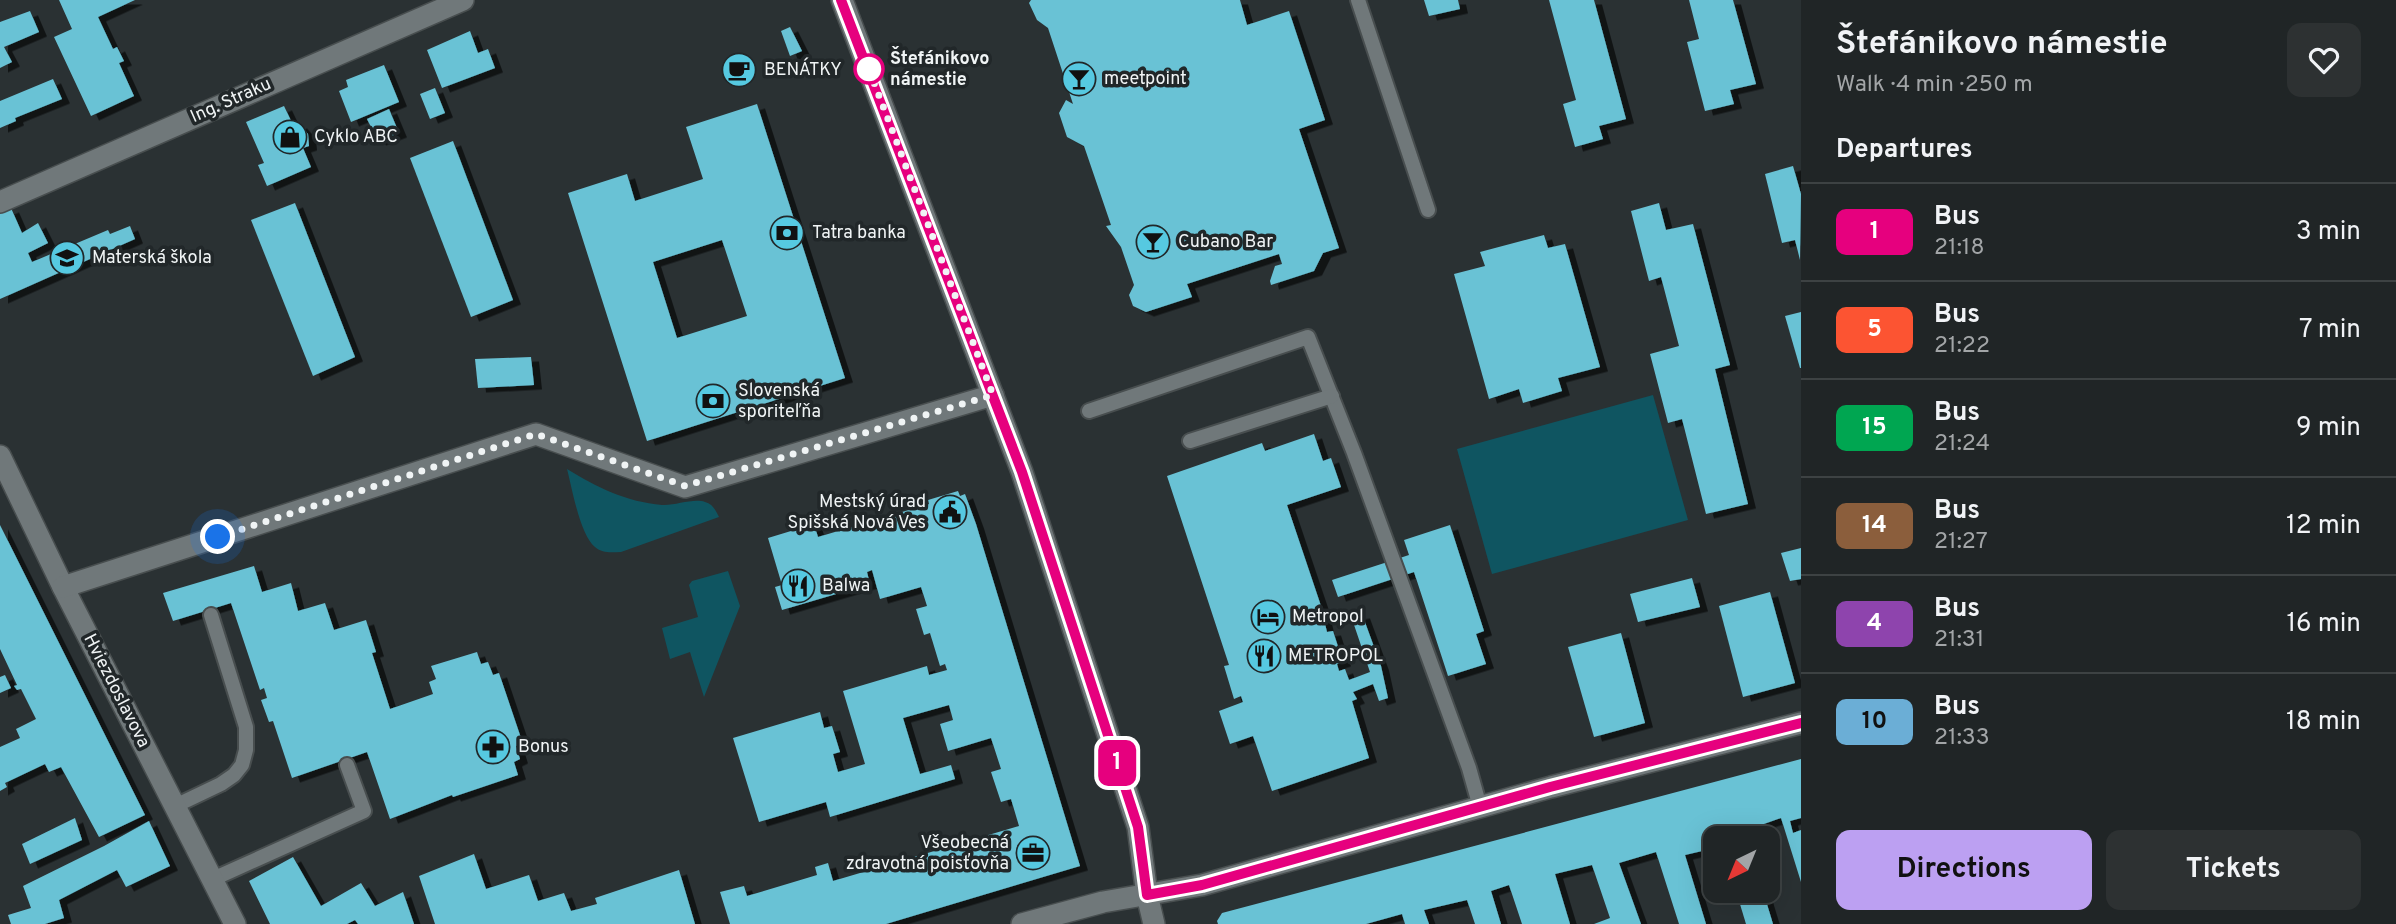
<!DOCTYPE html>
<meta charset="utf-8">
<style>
body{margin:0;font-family:Overpass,sans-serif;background:#2d3132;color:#f1f3f6;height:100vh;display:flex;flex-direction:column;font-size:26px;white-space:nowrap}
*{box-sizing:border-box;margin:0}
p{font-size:23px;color:#a2a5a7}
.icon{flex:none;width:38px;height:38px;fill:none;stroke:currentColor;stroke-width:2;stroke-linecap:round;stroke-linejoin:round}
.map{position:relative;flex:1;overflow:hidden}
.details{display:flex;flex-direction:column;background:#202526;width:595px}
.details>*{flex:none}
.badge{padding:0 14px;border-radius:10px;font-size:24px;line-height:46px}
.needle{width:46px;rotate:223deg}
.controls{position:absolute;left:1703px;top:826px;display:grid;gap:14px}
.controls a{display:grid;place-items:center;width:77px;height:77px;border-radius:14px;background:#202526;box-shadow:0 7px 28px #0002,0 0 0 2px #3d4243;font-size:35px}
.you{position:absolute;width:35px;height:35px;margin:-18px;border:5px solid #fff;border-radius:50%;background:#1a73e8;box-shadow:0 0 0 10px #1a73e833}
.map>.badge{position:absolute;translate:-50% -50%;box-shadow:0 0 0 4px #fff}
h2{padding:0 35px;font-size:26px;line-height:63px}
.round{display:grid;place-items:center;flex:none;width:74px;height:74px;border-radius:14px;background:#2d3132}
.overview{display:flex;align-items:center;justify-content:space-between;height:119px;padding:0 35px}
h1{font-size:33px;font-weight:700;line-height:52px}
.primary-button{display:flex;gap:14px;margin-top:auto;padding:14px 35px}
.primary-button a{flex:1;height:80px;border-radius:14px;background:#bca0f2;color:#111;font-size:28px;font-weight:700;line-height:80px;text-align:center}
.primary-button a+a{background:#2d3132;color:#f1f3f6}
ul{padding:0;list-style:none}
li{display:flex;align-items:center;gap:21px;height:98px;padding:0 35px;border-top:2px solid #3d4243}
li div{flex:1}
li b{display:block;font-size:26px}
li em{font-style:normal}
li .badge{min-width:77px;font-weight:700;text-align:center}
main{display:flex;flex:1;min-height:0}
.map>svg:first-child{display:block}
.green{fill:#0f5561}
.building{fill:#69c2d5;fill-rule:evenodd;filter:url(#shadow)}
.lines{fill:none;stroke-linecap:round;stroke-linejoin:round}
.lane-casing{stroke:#484e4f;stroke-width:18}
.street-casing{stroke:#484e4f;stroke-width:24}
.secondary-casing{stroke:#484e4f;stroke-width:24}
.lane{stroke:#70787a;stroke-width:14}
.street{stroke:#70787a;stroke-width:21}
.secondary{stroke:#70787a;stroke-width:21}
.line-casing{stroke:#fff;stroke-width:16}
.line{stroke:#e6007e;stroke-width:10}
.walk{stroke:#f0f4f5;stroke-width:7;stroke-dasharray:0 12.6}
.stop-dot{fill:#fff;stroke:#e6007e;stroke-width:3.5}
.labels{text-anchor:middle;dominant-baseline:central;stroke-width:7;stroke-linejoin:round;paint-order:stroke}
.stop-label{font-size:18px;font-weight:bold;fill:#f0f4f5;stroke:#212729;text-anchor:start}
.poi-label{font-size:18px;fill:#f0f4f5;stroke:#212729;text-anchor:start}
.street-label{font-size:18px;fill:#f0f4f5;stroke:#212729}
</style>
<main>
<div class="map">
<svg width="1801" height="924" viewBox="0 0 1801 924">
<defs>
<filter id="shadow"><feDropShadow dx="8" dy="4.5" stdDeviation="0" flood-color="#0009"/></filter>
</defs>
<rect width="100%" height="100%" fill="#2a3133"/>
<!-- green -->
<g class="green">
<polygon points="1653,395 1688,520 1492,574 1457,449"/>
<path d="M 567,469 C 596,487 627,502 662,505 C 675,506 693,498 705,502 C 713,504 716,511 719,517 L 621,552 C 612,552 603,554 595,547 C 580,535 572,488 567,469 Z"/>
<polygon points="728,571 740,606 704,697 690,652 670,659 662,628 698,617 689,585 692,581"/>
</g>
<!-- building -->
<g class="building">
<polygon points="59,0 135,0 98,17 113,49 117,47 124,61 119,63 134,96 91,116 54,37 72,29"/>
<polygon points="1031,0 1240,0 1247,25 1289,11 1325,120 1299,129 1339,248 1323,253 1314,271 1271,285 1270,281 1275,266 1282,264 1279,254 1187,284 1192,297 1146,312 1133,306 1129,295 1134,285 1121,247 1106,226 1111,225 1084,146 1067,137 1059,113 1066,100 1073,104 1048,28 1037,20 1029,3"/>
<polygon points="1424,0 1458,0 1460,9 1429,16"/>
<polygon points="1549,0 1594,0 1626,119 1599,126 1603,139 1575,147 1563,104 1576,100"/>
<polygon points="1689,0 1733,0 1756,84 1730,90 1734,104 1705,111 1687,42 1699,39"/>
<polygon points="30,11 39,32 4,47 12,62 0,68 0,22"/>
<polygon points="790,27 802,51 790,56 781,31"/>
<polygon points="470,31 478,53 488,49 495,68 442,88 427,50"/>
<polygon points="384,65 399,102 351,122 339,91 348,87 346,80"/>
<polygon points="53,79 62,99 15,118 16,121 0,128 0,101"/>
<polygon points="435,88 445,113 430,119 420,94"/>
<path d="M 757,104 L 845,378 L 647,441 L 568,193 L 627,174 L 635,201 L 703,179 L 686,127 ZM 722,240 L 747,316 L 677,338 L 653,262 Z"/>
<polygon points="284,106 294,127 299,124 308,134 309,146 303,148 311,167 267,186 258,165 264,163 246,122"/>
<polygon points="389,109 399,133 378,141 367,119"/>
<polygon points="453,141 513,300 471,317 410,158"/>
<polygon points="1793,166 1801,194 1800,260 1795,240 1782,243 1765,174"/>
<polygon points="295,203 355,357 313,376 251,220"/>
<polygon points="1659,203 1666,230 1693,224 1730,365 1715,369 1748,504 1706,514 1682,419 1668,423 1650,354 1679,346 1661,277 1649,281 1631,211"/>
<polygon points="11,208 22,233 38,223 48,243 28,253 32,262 108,230 110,234 130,226 135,239 0,299 0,213"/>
<polygon points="1544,235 1548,248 1565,244 1600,367 1558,378 1562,391 1523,403 1519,389 1489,399 1454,274 1485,266 1480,252"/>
<polygon points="1801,312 1801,368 1800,368 1785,316"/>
<polygon points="531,357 534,385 478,388 475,359"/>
<polygon points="1314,434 1323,461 1331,458 1341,487 1287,505 1320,603 1327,632 1333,631 1343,662 1337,664 1339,671 1345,669 1349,680 1370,672 1351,616 1362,614 1381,666 1388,698 1379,701 1373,684 1353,692 1357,699 1352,701 1369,758 1272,791 1253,736 1230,744 1219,711 1243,702 1241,696 1234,699 1224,666 1229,665 1167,476 1262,443 1265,451"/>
<polygon points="958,491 960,496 965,494 976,524 1080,866 886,924 730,924 720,892 744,886 747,896 817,875 815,867 828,863 833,881 1019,826 1011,799 1001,802 991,772 1001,769 991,738 948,751 940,724 953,720 949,705 903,718 920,774 951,765 955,779 830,817 826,802 759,822 733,738 820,712 824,728 832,726 840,752 833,754 838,772 865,764 843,691 927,666 929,675 947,670 945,664 940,666 930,633 924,635 916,609 927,606 921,587 880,599 872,570 867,572 870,584 782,610 775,587 782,585 768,538 814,524 818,537 929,504 928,500"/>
<polygon points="0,525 145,815 99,837 61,767 49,772 45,764 5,783 7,787 0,791 0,747 20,738 16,729 36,719 21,689 17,690 14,686 17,685 0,649"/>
<polygon points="1450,525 1484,631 1476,634 1486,664 1448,676 1414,572 1338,597 1332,580 1409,555 1404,540"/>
<polygon points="1801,548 1801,579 1790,581 1781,553"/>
<polygon points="254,566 262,592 291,583 298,611 325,603 334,630 366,620 376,652 372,653 390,709 433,694 429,682 436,679 431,666 477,652 481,664 488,662 493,675 499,673 523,744 516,746 520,759 514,762 518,775 453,797 452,795 390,819 367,752 292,778 273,721 269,722 261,700 267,698 264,688 260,690 231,603 173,621 163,593"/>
<polygon points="1692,578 1700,607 1638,622 1630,594"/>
<polygon points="1770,592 1795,683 1743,697 1719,606"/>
<polygon points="1621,633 1645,723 1594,737 1568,647"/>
<polygon points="5,675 11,688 0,693 0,677"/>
<polygon points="1801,759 1801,818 1790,821 1793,833 1801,830 1801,882 1781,818 1744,831 1746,838 1715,838 1715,848 1685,855 1706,924 1679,924 1656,852 1619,863 1641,924 1594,924 1610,918 1592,865 1555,874 1570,924 1522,924 1509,885 1491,891 1501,924 1475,924 1467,900 1424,910 1429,924 1405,924 1402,914 1366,924 1218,924 1217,921 1222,913"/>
<polygon points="75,818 82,840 30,864 22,844"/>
<polygon points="149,821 170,866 126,887 117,870 59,900 64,918 45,924 11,924 8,915 31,908 23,886 104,846"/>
<polygon points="474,854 486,889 529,875 538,901 564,893 571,911 597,904 595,898 679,870 695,924 435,924 419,876"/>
<polygon points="293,857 321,906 361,883 375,906 403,892 414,924 358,924 355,920 347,924 270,924 249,881"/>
<polygon points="1736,891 1763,891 1773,924 1746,924"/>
</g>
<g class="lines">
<!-- lane casing -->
<g class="lane-casing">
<g id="lane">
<polyline points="1358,0 1428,210"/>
<polyline points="1089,411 1308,337 1354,453 1469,768 1480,807"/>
<polyline points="1190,441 1332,396"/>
<polyline points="175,806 221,784 234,775 242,765 246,750 246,727 211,615"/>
<polyline points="213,879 364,811 347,765"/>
</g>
</g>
<!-- street casing -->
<g class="street-casing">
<g id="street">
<polyline points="0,202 463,0"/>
<polyline points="0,456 63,587 235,924"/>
<polyline points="63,587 536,434 685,487 993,395"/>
<polyline points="1022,924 1103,902 1202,885 1551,787 1801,723"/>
</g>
</g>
<!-- secondary casing -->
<g class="secondary-casing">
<polyline id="secondary" points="842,0 1022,472 1138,827 1147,895 1154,924"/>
</g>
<!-- lane -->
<use href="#lane" class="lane"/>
<!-- street -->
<use href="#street" class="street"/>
<!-- secondary -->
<use href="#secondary" class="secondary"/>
</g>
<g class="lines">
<!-- line casing -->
<g class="line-casing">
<polyline id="line" points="841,0 1022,472 1138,827 1147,895 1202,885 1550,787 1801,723"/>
</g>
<!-- line -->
<use href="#line" class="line"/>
<!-- walk -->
<polyline class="walk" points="218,537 536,434 685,486 993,395 867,64 869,69"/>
</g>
<!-- icons -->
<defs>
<g id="cafe-disc" transform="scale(1.75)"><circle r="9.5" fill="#56c9e1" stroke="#212729"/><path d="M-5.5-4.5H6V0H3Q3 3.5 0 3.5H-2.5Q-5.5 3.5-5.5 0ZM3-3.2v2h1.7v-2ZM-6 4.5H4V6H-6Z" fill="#111"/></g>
<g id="bar-disc" transform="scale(1.75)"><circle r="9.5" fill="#56c9e1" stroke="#212729"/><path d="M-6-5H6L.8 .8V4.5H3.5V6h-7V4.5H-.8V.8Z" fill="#111"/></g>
<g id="shop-disc" transform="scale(1.75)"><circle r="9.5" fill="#56c9e1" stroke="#212729"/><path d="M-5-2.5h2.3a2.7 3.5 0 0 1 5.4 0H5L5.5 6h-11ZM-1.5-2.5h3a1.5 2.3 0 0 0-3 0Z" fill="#111"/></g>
<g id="bank-disc" transform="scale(1.75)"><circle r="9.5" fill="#56c9e1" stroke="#212729"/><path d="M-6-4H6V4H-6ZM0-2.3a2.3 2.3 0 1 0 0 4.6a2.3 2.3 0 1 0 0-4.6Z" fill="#111"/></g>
<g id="school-disc" transform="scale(1.75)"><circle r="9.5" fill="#56c9e1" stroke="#212729"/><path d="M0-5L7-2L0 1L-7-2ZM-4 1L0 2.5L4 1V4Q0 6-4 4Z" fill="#111"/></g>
<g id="civic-disc" transform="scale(1.75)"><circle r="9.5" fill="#56c9e1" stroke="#212729"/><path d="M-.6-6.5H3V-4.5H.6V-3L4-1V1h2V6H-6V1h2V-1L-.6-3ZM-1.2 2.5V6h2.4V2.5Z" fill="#111"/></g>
<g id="restaurant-disc" transform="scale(1.75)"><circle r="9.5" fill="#56c9e1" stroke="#212729"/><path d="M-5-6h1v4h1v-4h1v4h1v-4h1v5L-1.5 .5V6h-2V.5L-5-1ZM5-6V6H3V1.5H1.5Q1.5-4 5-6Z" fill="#111"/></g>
<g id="hotel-disc" transform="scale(1.75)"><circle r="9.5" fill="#56c9e1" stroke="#212729"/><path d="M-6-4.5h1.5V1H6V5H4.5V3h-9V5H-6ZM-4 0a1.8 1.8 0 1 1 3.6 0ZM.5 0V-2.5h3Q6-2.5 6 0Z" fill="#111"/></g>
<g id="pharmacy-disc" transform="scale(1.75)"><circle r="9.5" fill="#56c9e1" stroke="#212729"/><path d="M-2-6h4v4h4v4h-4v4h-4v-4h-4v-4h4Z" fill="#111"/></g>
<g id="office-disc" transform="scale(1.75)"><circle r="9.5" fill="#56c9e1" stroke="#212729"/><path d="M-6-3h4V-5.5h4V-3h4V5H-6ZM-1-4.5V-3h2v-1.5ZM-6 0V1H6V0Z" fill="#111"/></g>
</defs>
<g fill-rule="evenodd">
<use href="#cafe-disc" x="739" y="70"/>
<use href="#bar-disc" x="1079" y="79"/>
<use href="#shop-disc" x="290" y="137"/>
<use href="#bank-disc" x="787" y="233"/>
<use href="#bar-disc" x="1153" y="242"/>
<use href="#school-disc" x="67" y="258"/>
<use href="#bank-disc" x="713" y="401"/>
<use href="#civic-disc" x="950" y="512"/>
<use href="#restaurant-disc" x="798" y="586"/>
<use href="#hotel-disc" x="1268" y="617"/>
<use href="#restaurant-disc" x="1264" y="656"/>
<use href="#pharmacy-disc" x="493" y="747"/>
<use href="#office-disc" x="1033" y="853"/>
</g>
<!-- markers -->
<circle class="stop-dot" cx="869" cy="69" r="14"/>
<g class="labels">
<!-- stop labels -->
<g class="stop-label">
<text x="890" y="59">Štefánikovo<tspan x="890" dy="21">námestie</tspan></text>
</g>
<!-- poi labels -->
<g class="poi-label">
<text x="764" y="70">BENÁTKY</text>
<text x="1104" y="79">meetpoint</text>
<text x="314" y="137">Cyklo ABC</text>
<text x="812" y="233">Tatra banka</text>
<text x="1178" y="242">Cubano Bar</text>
<text x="92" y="258">Materská škola</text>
<text x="738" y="391">Slovenská<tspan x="738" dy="21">sporiteľňa</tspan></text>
<text x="926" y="502" text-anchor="end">Mestský úrad<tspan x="926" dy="21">Spišská Nová Ves</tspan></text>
<text x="822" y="586">Balwa</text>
<text x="1292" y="617">Metropol</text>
<text x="1288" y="656">METROPOL</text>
<text x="518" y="747">Bonus</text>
<text x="1009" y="843" text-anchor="end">Všeobecná<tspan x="1009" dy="21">zdravotná poisťovňa</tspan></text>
</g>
<!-- street labels -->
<g class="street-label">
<text transform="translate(231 101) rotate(-24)">Ing. Straku</text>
<text transform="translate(116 691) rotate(63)">Hviezdoslavova</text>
</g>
</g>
</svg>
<div class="controls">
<a><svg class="needle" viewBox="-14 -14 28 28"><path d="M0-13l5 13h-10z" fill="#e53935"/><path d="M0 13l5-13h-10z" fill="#a2a5a7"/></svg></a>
</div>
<div class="you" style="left:218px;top:537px"></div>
<b class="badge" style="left:1117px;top:763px;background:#e6007e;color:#fff">1</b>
</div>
<section class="details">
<div class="overview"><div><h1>Štefánikovo námestie</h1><p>Walk · 4 min · 250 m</p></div><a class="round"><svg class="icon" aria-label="heart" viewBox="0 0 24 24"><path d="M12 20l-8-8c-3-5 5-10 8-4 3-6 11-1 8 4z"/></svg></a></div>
<h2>Departures</h2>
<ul>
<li><span class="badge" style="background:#e6007e;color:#fff">1</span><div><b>Bus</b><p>21:18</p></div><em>3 min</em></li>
<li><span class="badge" style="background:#fc5432;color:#fff">5</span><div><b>Bus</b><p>21:22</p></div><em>7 min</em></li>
<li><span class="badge" style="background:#00a651;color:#fff">15</span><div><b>Bus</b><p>21:24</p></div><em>9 min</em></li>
<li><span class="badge" style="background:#8b5e3c;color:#fff">14</span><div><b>Bus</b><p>21:27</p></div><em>12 min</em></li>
<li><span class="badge" style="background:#8e44ad;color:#fff">4</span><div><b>Bus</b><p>21:31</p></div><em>16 min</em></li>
<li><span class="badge" style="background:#6baed6;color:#111">10</span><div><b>Bus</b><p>21:33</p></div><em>18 min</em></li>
</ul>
<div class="primary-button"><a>Directions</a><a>Tickets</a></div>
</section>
</main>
